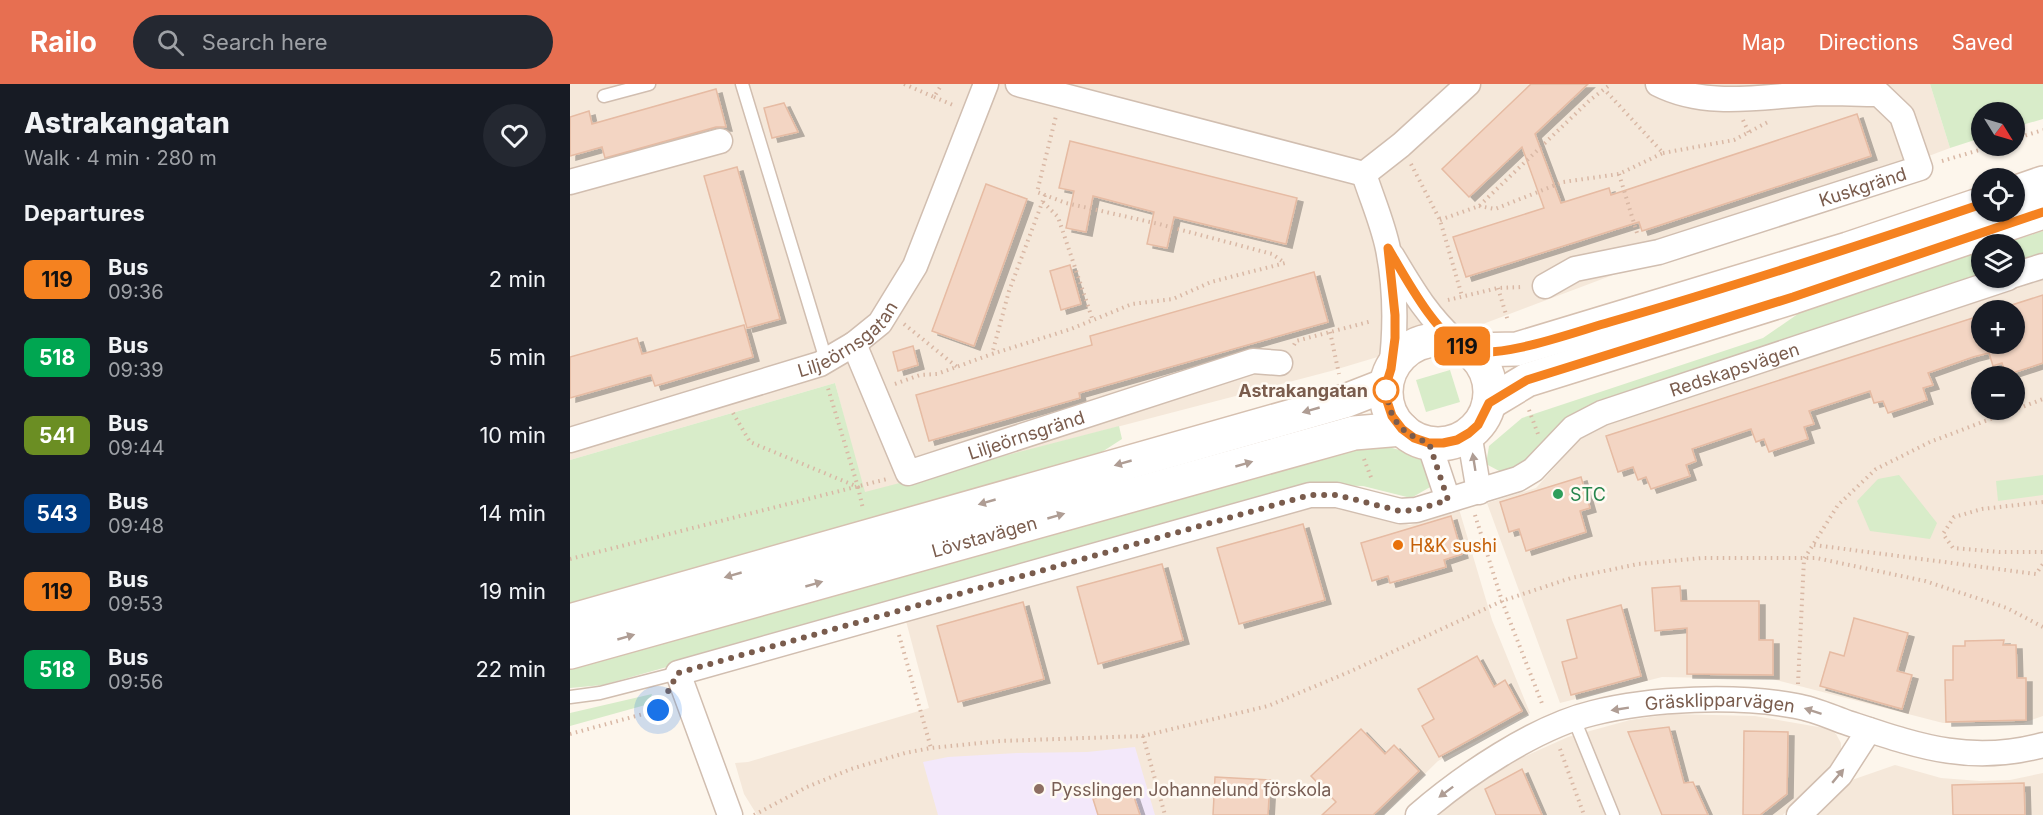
<!DOCTYPE html>
<meta charset="utf-8">
<style>
body{margin:0;font-family:Inter,sans-serif;background:#242831;color:#f1f3f6;height:100vh;display:flex;flex-direction:column;font-size:22px;white-space:nowrap}
*{box-sizing:border-box;margin:0}
p{font-size:20px;color:#9ea1a6}
.icon{flex:none;width:33px;height:33px;fill:none;stroke:currentColor;stroke-width:2;stroke-linecap:round;stroke-linejoin:round}
.map{position:relative;flex:1;overflow:hidden}
.side{display:flex;flex-direction:column;background:#171b24;width:570px}
.side>*{flex:none}
.badge{padding:0 12px;border-radius:9px;font-size:21px;line-height:39px}
.needle{width:39px;rotate:127deg}
.controls{position:absolute;left:1401px;top:18px;display:grid;gap:12px}
.controls a{display:grid;place-items:center;width:54px;height:54px;border-radius:50%;background:#171b24;box-shadow:0 2px 4px #0004;font-size:30px}
.you{position:absolute;width:30px;height:30px;margin:-15px;border:4px solid #fff;border-radius:50%;background:#1a73e8;box-shadow:0 0 0 9px #1a73e833}
.map>.badge{position:absolute;translate:-50% -50%;box-shadow:0 0 0 3px #fff}
h2{padding:0 24px;font-size:22px;line-height:54px}
.round{display:grid;place-items:center;flex:none;width:63px;height:63px;border-radius:32px;background:#242831}
.head{display:flex;align-items:center;justify-content:space-between;height:102px;padding:0 24px}
h1{font-size:28px;font-weight:800;line-height:45px}
ul{padding:0;list-style:none}
li{display:flex;align-items:center;gap:18px;height:78px;padding:0 24px}
li div{flex:1}
li b{display:block;font-size:22px}
li em{font-style:normal}
li .badge{min-width:66px;font-weight:700;text-align:center}
header{display:flex;align-items:center;gap:36px;box-sizing:border-box;height:84px;padding:0 30px;background:#e76f51;color:#fff}
header strong{font-size:28px}
nav{display:flex;gap:33px;margin-inline-start:auto;font-size:21px}
.search{width:420px;height:54px;background:#242831;display:flex;align-items:center;gap:15px;box-sizing:border-box;padding:0 21px;border-radius:33px;color:#9ea1a6;font-size:22px}
main{display:flex;flex:1;min-height:0}
.map>svg:first-child{display:block}
.residential{fill:#f5e8da;fill-rule:evenodd}
.education{fill:#f3e8fa}
.green{fill:#d8ecc9}
.building{fill:#f3d5c3;stroke:#e6bba3;stroke-width:1.5;filter:url(#shadow)}
.lines{fill:none;stroke-linecap:round;stroke-linejoin:round}
.lane-casing{stroke:#d1beb0;stroke-width:15}
.street-casing{stroke:#d1beb0;stroke-width:27}
.secondary-casing{stroke:#d6c0b0;stroke-width:36}
.path{stroke:#d9b8a5;stroke-width:4;stroke-dasharray:1.5 4.5;stroke-linecap:butt}
.lane{stroke:#fff;stroke-width:12}
.street{stroke:#fff;stroke-width:24}
.secondary{stroke:#fff;stroke-width:33}
.oneway{fill:#af9d94}
.line-casing{stroke:#fff;stroke-width:14}
.line{stroke:#f58220;stroke-width:9}
.walk{stroke:#7a5c4d;stroke-width:6;stroke-dasharray:0 10.8}
.stop-dot{fill:#fff;stroke:#f58220;stroke-width:3}
.leisure-dot{fill:#2e9e5b;stroke:#fffaf3;stroke-width:2}
.food-dot{fill:#e8710a;stroke:#fffaf3;stroke-width:2}
.education-dot{fill:#8d6e63;stroke:#fffaf3;stroke-width:2}
.labels{text-anchor:middle;dominant-baseline:central;stroke-width:5;stroke-linejoin:round;paint-order:stroke}
.street-label{font-size:18px;fill:#7a5c4d;stroke:#fffaf3}
.stop-label{font-size:18px;font-weight:bold;fill:#7a5c4d;stroke:#fffaf3;text-anchor:end}
.leisure-label{font-size:18px;fill:#27864d;stroke:#fffaf3;text-anchor:start}
.food-label{font-size:18px;fill:#c56008;stroke:#fffaf3;text-anchor:start}
.education-label{font-size:18px;fill:#785e54;stroke:#fffaf3;text-anchor:start}
</style>
<header>
<strong>Railo</strong>
<div class="search"><svg class="icon" aria-label="search" viewBox="0 0 24 24"><circle cx="10" cy="10" r="6"/><path d="M15 15l6 6"/></svg>Search here</div>
<nav><a>Map</a><a>Directions</a><a>Saved</a></nav>
</header>
<main>
<section class="side">
<div class="head"><div><h1>Astrakangatan</h1><p>Walk · 4 min · 280 m</p></div><a class="round"><svg class="icon" aria-label="heart" viewBox="0 0 24 24"><path d="M12 20l-8-8c-3-5 5-10 8-4 3-6 11-1 8 4z"/></svg></a></div>
<h2>Departures</h2>
<ul>
<li><span class="badge" style="background:#f58220;color:#111">119</span><div><b>Bus</b><p>09:36</p></div><em>2 min</em></li>
<li><span class="badge" style="background:#00a651;color:#fff">518</span><div><b>Bus</b><p>09:39</p></div><em>5 min</em></li>
<li><span class="badge" style="background:#6b8e23;color:#fff">541</span><div><b>Bus</b><p>09:44</p></div><em>10 min</em></li>
<li><span class="badge" style="background:#003b80;color:#fff">543</span><div><b>Bus</b><p>09:48</p></div><em>14 min</em></li>
<li><span class="badge" style="background:#f58220;color:#111">119</span><div><b>Bus</b><p>09:53</p></div><em>19 min</em></li>
<li><span class="badge" style="background:#00a651;color:#fff">518</span><div><b>Bus</b><p>09:56</p></div><em>22 min</em></li>
</ul>
</section>
<div class="map">
<svg width="1473" height="731" viewBox="0 0 1473 731">
<defs>
<filter id="shadow"><feDropShadow dx="6" dy="4" stdDeviation="0" flood-color="#0004"/></filter>
</defs>
<rect width="100%" height="100%" fill="#fdf6ec"/>
<!-- residential -->
<g class="residential">
<polygon points="0,0 1360,0 1380,64 897,246 761,287 294,409 265,299 0,376"/>
<path d="M 1473,196 L 1473,632 L 1453,639 L 1373,639 L 1202,595 L 1092,593 L 990,619 L 917,419 L 966,404 L 1009,356 L 1035,338 ZM 1412,226 L 1444,226 L 1444,260 L 1412,260 ZM 1412,292 L 1444,292 L 1444,326 L 1412,326 Z"/>
<polygon points="740,422 766,423 840,441 889,425 922,536 960,629 868,677 813,731 187,731 174,710 165,679 178,678 359,624 336,537"/>
<polygon points="1101,630 1185,632 1260,645 1266,650 1271,659 1271,670 1266,678 1213,731 866,731 920,693 949,675 998,653 1060,636"/>
<polygon points="1325,681 1371,694 1410,697 1440,696 1473,689 1473,731 1247,731 1279,697"/>
</g>
<!-- education -->
<polygon class="education" points="565,663 585,731 368,731 353,678 378,673 447,669 517,668"/>
<!-- green -->
<g class="green">
<polygon points="1360,0 1473,0 1473,35 1445,43 1444,28 1412,28 1411,54 1380,64"/>
<polygon points="1473,147 1473,171 1445,181 1444,160 1433,160"/>
<polygon points="1411,167 1411,192 1010,329 951,382 933,389 916,380 919,362 952,334 1193,254 1235,225"/>
<polygon points="880,286 890,318 856,328 846,296"/>
<polygon points="265,299 295,408 549,342 552,355 518,377 0,523 0,376"/>
<polygon points="808,360 847,371 858,383 862,402 841,414 793,402 741,401 33,601 0,604 0,579 772,367"/>
<polygon points="1329,391 1367,439 1360,455 1300,447 1287,417 1308,395"/>
<polygon points="1473,391 1473,411 1428,417 1426,397"/>
<polygon points="82,610 79,620 0,642 0,629"/>
</g>
<!-- building -->
<g class="building">
<polygon points="961,0 1018,0 965,50 991,119 1039,104 1041,111 1287,30 1301,72 1072,147 1069,138 896,193 883,153 974,124 952,63 899,113 872,85"/>
<polygon points="146,5 156,43 146,43 35,74 32,63 0,72 0,33 19,27 22,40"/>
<polygon points="214,19 228,48 202,54 194,24"/>
<polygon points="500,57 727,114 716,160 604,133 597,164 577,160 584,128 523,112 516,148 496,144 504,107 489,104"/>
<polygon points="167,83 210,235 177,244 134,92"/>
<polygon points="416,100 457,115 404,262 362,247"/>
<polygon points="500,181 511,220 491,226 480,187"/>
<polygon points="744,188 758,238 509,309 510,314 359,357 346,311 522,261 520,252"/>
<polygon points="1473,211 1473,279 1436,291 1432,279 1423,282 1419,269 1403,273 1358,289 1363,301 1353,304 1357,316 1318,329 1313,317 1304,319 1300,307 1239,327 1244,340 1234,343 1238,355 1199,368 1194,355 1186,358 1181,345 1166,350 1122,365 1126,377 1116,381 1120,392 1081,405 1076,393 1068,396 1063,383 1048,388 1036,352 1412,231 1412,260 1444,260 1444,226 1426,226"/>
<polygon points="174,241 183,273 85,302 81,291 0,314 0,273 67,254 72,270"/>
<polygon points="343,262 348,281 328,287 323,268"/>
<polygon points="1011,393 1020,424 1010,427 1016,448 956,467 949,445 939,448 930,418"/>
<polygon points="881,432 892,470 874,476 876,483 820,499 818,492 802,497 791,459"/>
<polygon points="733,440 755,516 669,540 647,464"/>
<polygon points="592,480 613,556 528,580 507,503"/>
<polygon points="1110,502 1111,517 1189,517 1189,556 1203,556 1203,591 1117,590 1117,544 1085,547 1082,504"/>
<polygon points="453,518 474,595 388,618 367,542"/>
<polygon points="1051,521 1071,592 1001,611 992,578 1007,574 997,536"/>
<polygon points="1284,534 1338,549 1327,587 1342,591 1332,625 1250,602 1260,568 1274,572"/>
<polygon points="1434,556 1433,561 1446,561 1447,594 1456,594 1456,636 1376,638 1375,596 1383,596 1383,562 1395,562 1395,557"/>
<polygon points="907,572 924,603 935,596 952,627 869,673 852,642 864,635 848,605"/>
<polygon points="1099,643 1114,699 1123,698 1138,731 1092,731 1058,648"/>
<polygon points="791,645 815,670 824,661 849,687 803,731 752,731 766,718 741,692"/>
<polygon points="1174,647 1218,648 1217,710 1190,731 1173,731"/>
<polygon points="952,685 972,731 926,731 915,705"/>
<polygon points="645,693 700,696 698,731 643,731"/>
<polygon points="1454,699 1455,731 1383,731 1382,701"/>
<polygon points="561,704 570,731 528,731 523,715"/>
</g>
<g class="lines">
<!-- lane casing -->
<g class="lane-casing">
<g id="lane">
<polyline points="172,0 256,276"/>
<polyline points="34,12 79,0"/>
<polyline points="0,613 30,609 108,589"/>
<polyline points="1004,635 1043,731"/>
</g>
</g>
<!-- street casing -->
<g class="street-casing">
<g id="street">
<polyline points="448,0 794,90"/>
<path d="M 794,90 C 802,115 813,140 818,165 C 826,205 826,245 821,285"/>
<polyline points="794,90 831,61 898,0"/>
<polyline points="0,98 150,57"/>
<path d="M 822,172 C 843,207 856,230 887,259"/>
<polyline points="1444,191 1473,182"/>
<path id="s1" d="M 975,202 L 1005,185 L 1089,168 L 1350,84 L 1332,32 L 1309,10 C 1290,10 1272,9 1253,9 C 1199,11 1139,26 1088,0"/>
<path id="s2" d="M 284,260 L 338,389 L 683,277 L 710,279"/>
<polyline points="899,349 909,408"/>
<path id="s3" d="M 0,356 L 250,280 L 284,260 L 310,239 L 345,182 L 416,0"/>
<polyline points="859,359 878,416"/>
<path id="s4" d="M 160,731 L 108,589 L 740,411 L 767,411 L 830,427 L 846,426 L 948,395 L 963,386 L 1003,344 L 1032,329 L 1438,194"/>
<path id="s5" d="M 848,731 C 893,692 965,643 1023,629 C 1082,614 1167,611 1226,622 C 1244,625 1261,633 1278,639 C 1348,662 1400,681 1473,661"/>
<polyline points="1229,731 1270,691 1299,646"/>
</g>
</g>
<!-- secondary casing -->
<g class="secondary-casing">
<g id="secondary">
<polyline points="1444,109 1473,99"/>
<circle cx="868" cy="308" r="52"/>
<polyline points="899,266 947,265 1278,165 1412,120"/>
<polyline points="919,319 957,296 1223,213 1473,128"/>
<polyline points="0,537 775,317 816,301"/>
<path id="s6" d="M 0,568 L 784,349 L 832,345"/>
</g>
</g>
<!-- path -->
<g class="path">
<polyline points="334,0 364,13 372,0"/>
<polyline points="364,13 383,21"/>
<polyline points="1173,36 1179,49"/>
<polyline points="1444,55 1473,46"/>
<polyline points="1093,69 1164,56 1198,38"/>
<polyline points="1372,77 1423,62"/>
<polyline points="841,80 870,136 892,212"/>
<polyline points="1049,90 1067,149"/>
<polyline points="475,111 439,207 422,270 501,245 562,220 603,215 641,198 715,179 702,170 589,140 496,119 467,108 486,32"/>
<polyline points="473,118 488,133 523,237"/>
<polyline points="909,122 925,125 993,98 1049,90 1093,69 1034,5"/>
<polyline points="870,136 909,122 1020,16 1041,0"/>
<polyline points="928,204 938,237"/>
<polyline points="878,216 928,204 953,203"/>
<polyline points="334,240 387,283"/>
<polyline points="760,248 769,290"/>
<polyline points="724,261 726,257 802,237"/>
<polyline points="325,300 350,291 367,290 422,270"/>
<polyline points="959,326 968,350"/>
<polyline points="163,329 180,358 288,403 257,301"/>
<polyline points="794,375 802,396"/>
<polyline points="288,403 293,425"/>
<polyline points="1473,418 1412,425 1384,433 1373,450 1383,464 1430,468 1473,468"/>
<polyline points="905,431 932,517 973,622"/>
<polyline points="1244,461 1466,490 1473,480"/>
<polyline points="0,475 317,395"/>
<polyline points="329,551 361,664"/>
<polyline points="1228,600 1234,475 1268,421 1306,385 1360,358 1473,315"/>
<polyline points="0,650 88,626 93,616"/>
<polyline points="573,652 595,731"/>
<polyline points="990,665 1014,731"/>
<polyline points="184,731 237,703 281,685 335,669 361,664 430,657 573,652 698,622 779,588 932,517 1001,494 1068,480 1132,474 1246,474 1355,497 1437,524 1473,543"/>
</g>
<!-- lane -->
<use href="#lane" class="lane"/>
<!-- street -->
<use href="#street" class="street"/>
<!-- secondary -->
<use href="#secondary" class="secondary"/>
</g>
<!-- one-way arrows -->
<defs><path id="oneway-solid" d="M-6-.8H1V-3.2L6.5 0L1 3.2V.8H-6Z" transform="scale(1.5)"/></defs>
<g class="oneway">
<use href="#oneway-solid" transform="translate(741 326) rotate(164)"/>
<use href="#oneway-solid" transform="translate(904 378) rotate(-99)"/>
<use href="#oneway-solid" transform="translate(553 379) rotate(164)"/>
<use href="#oneway-solid" transform="translate(674 380) rotate(-16)"/>
<use href="#oneway-solid" transform="translate(417 418) rotate(164)"/>
<use href="#oneway-solid" transform="translate(486 432) rotate(-16)"/>
<use href="#oneway-solid" transform="translate(163 491) rotate(164)"/>
<use href="#oneway-solid" transform="translate(244 500) rotate(-16)"/>
<use href="#oneway-solid" transform="translate(56 553) rotate(-16)"/>
<use href="#oneway-solid" transform="translate(1050 625) rotate(171)"/>
<use href="#oneway-solid" transform="translate(1243 627) rotate(-162)"/>
<use href="#oneway-solid" transform="translate(1268 692) rotate(-50)"/>
<use href="#oneway-solid" transform="translate(876 708) rotate(143)"/>
</g>
<g class="lines">
<!-- line casing -->
<g class="line-casing">
<path id="line" d="M 1412,120 C 1288,162 1165,202 1040,238 C 1007,247 930,276 899,266 C 868,256 834,191 818,164 L 825,231 L 825,254 L 821,285 L 816,301 L 817,317 L 822,332 L 832,345 L 844,354 L 859,359 L 873,359 L 887,356 L 899,349 L 908,341 L 919,319 L 957,296 L 1223,213 L 1473,128"/>
</g>
<!-- line -->
<use href="#line" class="line"/>
<!-- walk -->
<path class="walk" d="M 88,626 L 108,589 L 740,411 L 767,411 L 830,427 L 846,426 L 878,416 L 859,359 C 828,349 818,333 816,301 L 816,306"/>
</g>
<!-- markers -->
<circle class="stop-dot" cx="816" cy="306" r="12"/>
<circle class="leisure-dot" cx="988" cy="410" r="6"/>
<circle class="food-dot" cx="828" cy="461" r="6"/>
<circle class="education-dot" cx="469" cy="705" r="6"/>
<g class="labels">
<!-- street labels -->
<g class="street-label">
<text stroke="none"><textPath href="#s1" startOffset="334">Kuskgränd</textPath></text>
<text stroke="none"><textPath href="#s3" startOffset="298">Liljeörnsgatan</textPath></text>
<text stroke="none"><textPath href="#s4" startOffset="1270">Redskapsvägen</textPath></text>
<text stroke="none"><textPath href="#s2" startOffset="264">Liljeörnsgränd</textPath></text>
<text stroke="none"><textPath href="#s6" startOffset="430">Lövstavägen</textPath></text>
<text stroke="none"><textPath href="#s5" startOffset="332">Gräsklipparvägen</textPath></text>
</g>
<!-- stop labels -->
<g class="stop-label">
<text x="798" y="306">Astrakangatan</text>
</g>
<!-- leisure labels -->
<g class="leisure-label">
<text x="1000" y="410">STC</text>
</g>
<!-- food labels -->
<g class="food-label">
<text x="840" y="461">H&amp;K sushi</text>
</g>
<!-- education labels -->
<g class="education-label">
<text x="481" y="705">Pysslingen Johannelund förskola</text>
</g>
</g>
</svg>
<div class="controls">
<a><svg class="needle" viewBox="-14 -14 28 28"><path d="M0-13l5 13h-10z" fill="#e53935"/><path d="M0 13l5-13h-10z" fill="#9ea1a6"/></svg></a>
<a><svg class="icon" aria-label="locate" viewBox="0 0 24 24"><circle cx="12" cy="12" r="6"/><path d="M12 2v4M12 18v4M2 12h4M18 12h4"/></svg></a>
<a><svg class="icon" aria-label="layers" viewBox="0 0 24 24"><path d="M12 4l9 5-9 5-9-5zM3 14l9 5 9-5"/></svg></a>
<a>+</a>
<a>−</a>
</div>
<div class="you" style="left:88px;top:626px"></div>
<b class="badge" style="left:892px;top:262px;background:#f58220;color:#111">119</b>
</div>
</main>
